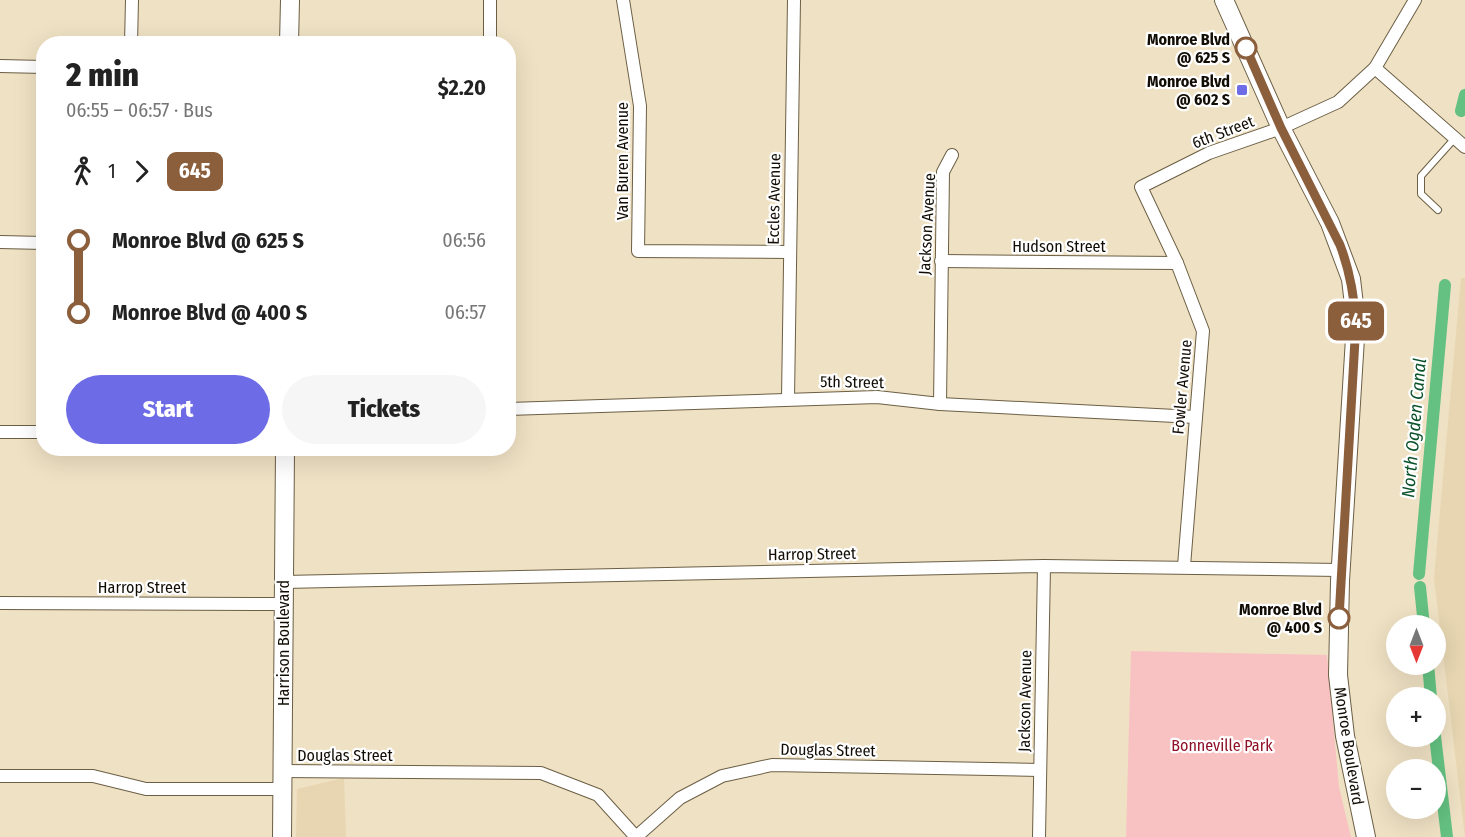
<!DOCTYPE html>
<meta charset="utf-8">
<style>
body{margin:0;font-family:"Fira Sans Condensed",sans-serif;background:#f6f6f6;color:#222;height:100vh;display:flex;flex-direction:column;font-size:22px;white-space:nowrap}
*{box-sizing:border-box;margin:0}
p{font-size:20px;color:#767676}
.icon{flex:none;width:33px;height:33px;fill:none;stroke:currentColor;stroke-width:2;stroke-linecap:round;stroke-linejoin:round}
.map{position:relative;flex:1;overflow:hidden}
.panel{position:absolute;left:36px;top:36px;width:480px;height:420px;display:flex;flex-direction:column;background:#fff;border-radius:24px;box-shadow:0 6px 24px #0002}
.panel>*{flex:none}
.badge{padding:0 12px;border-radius:9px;font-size:21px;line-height:39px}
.needle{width:39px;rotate:180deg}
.controls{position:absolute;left:1386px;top:615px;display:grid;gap:12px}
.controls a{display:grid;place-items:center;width:60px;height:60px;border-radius:50%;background:#fff;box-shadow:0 6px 24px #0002;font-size:30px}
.map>.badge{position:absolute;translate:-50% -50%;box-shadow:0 0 0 3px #fff}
.legs{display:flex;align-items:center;gap:9px;height:66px;padding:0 30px;font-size:20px}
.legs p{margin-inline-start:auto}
.headline{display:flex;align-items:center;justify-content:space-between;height:102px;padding:0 30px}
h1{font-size:33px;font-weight:800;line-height:45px}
.action{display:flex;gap:12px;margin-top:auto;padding:12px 30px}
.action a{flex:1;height:69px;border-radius:36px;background:#6d6be5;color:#fff;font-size:24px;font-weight:800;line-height:69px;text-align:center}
.action a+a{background:#f6f6f6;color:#222}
ul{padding:0 30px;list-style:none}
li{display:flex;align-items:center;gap:21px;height:72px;font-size:22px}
li i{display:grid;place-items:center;width:9px;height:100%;margin:0 8px;background:currentColor}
li i::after{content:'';width:15px;height:15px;margin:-8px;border:4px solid;border-radius:50%;background:#fff}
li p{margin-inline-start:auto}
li:first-child i{background:linear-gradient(#0000 50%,currentColor 0)}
li:last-child i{background:linear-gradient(currentColor 50%,#0000 0)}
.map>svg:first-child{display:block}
.built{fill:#e7d6b1}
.green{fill:#f9c2c2}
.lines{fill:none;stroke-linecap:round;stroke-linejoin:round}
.canal{stroke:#64c181;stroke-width:12}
.service-casing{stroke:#6b5f45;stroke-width:8}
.minor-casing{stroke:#6b5f45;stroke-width:14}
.secondary-casing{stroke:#6b5f45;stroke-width:20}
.service{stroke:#fff;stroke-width:6}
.minor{stroke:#fff;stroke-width:12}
.secondary{stroke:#fff;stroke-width:18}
.line-1-casing{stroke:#fff;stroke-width:14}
.line-1{stroke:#8b5e3c;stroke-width:9}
.stop-1-dot{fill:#fff;stroke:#8b5e3c;stroke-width:3}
.poi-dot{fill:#6d6be5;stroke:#fff;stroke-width:2}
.labels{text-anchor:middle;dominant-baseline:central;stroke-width:4.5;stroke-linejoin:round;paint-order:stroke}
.stop-label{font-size:16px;font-weight:bold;fill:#110c04;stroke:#fff;text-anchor:end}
.poi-label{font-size:16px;font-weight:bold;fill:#110c04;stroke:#fff;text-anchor:end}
.street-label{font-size:16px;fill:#110c04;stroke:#fff}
.park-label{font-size:16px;fill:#901027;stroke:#fff}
.water-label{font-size:18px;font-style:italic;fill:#0b532a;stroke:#fff}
</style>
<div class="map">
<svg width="1465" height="837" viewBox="0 0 1465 837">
<rect width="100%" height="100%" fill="#efe1c3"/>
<!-- built -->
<g class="built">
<polygon points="1461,278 1465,278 1465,837 1434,578"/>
<polygon points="344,778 346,837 296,837 297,789"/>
</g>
<!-- green -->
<polygon class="green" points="1131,651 1327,655 1339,787 1351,837 1126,837"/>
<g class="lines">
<!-- canal -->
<g class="canal">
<polyline points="1461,111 1465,95"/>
<polyline points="1419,574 1445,285"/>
<polyline points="1420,587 1424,626"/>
<polyline points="1428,664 1431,698"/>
<polyline points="1435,736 1447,837"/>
</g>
<!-- service casing -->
<g class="service-casing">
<polyline id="service" points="1438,210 1421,194 1421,176 1455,138"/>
</g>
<!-- minor casing -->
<g class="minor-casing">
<g id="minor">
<polyline points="623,0 640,106 638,251 789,252"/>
<polyline points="131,44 132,0"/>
<polyline points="490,44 490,0"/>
<polyline points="0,66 44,67"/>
<polyline points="1375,68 1465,147"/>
<polyline points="0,242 44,243"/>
<polyline points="941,261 1177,263"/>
<polyline points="788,398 794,0"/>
<polyline points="940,404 943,172 952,155"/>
<polyline points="508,409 877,397 940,404 1195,417"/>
<polyline points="0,432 44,432"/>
<polyline points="1184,566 1203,331 1177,263 1141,187 1209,153 1281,128 1338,102 1375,68 1415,0"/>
<polyline points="284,582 1044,566 1340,570"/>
<polyline points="0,603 283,604"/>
<polyline points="282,771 541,773 598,795 636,837"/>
<polyline points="0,776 93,776 146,789 282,789"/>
<polyline points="636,837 680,798 722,776 772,765 1040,770"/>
<polyline points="1039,837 1044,566"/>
</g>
</g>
<!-- secondary casing -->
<g class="secondary-casing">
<g id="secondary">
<polyline points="1224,0 1281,128 1330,223 1351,279 1356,322 1340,581 1338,675 1345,736 1366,837"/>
<polyline points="289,44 290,0"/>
<polyline points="282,837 285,448"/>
</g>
</g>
<!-- service -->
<use href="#service" class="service"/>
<!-- minor -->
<use href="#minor" class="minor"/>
<!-- secondary -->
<use href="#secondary" class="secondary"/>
</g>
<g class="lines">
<!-- line-1 casing -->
<g class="line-1-casing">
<path id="line-1" d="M 1246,48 L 1281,128 L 1340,245 C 1350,271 1354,295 1356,322 L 1339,618"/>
</g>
<!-- line-1 -->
<use href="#line-1" class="line-1"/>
</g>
<!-- markers -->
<g class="stop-1-dot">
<circle cx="1246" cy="48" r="10"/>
<circle cx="1339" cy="618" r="10"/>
</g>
<rect class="poi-dot" x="1236" y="84" width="12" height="12" rx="3"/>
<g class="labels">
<!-- stop labels -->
<g class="stop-label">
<text x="1230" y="39">Monroe Blvd<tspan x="1230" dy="18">@ 625 S</tspan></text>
<text x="1322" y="609">Monroe Blvd<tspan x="1322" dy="18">@ 400 S</tspan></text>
</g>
<!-- poi labels -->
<g class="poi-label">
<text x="1230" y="81">Monroe Blvd<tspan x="1230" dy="18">@ 602 S</tspan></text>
</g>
<!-- street labels -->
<g class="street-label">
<text transform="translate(1223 132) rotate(-21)">6th Street</text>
<text transform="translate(622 161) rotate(-90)">Van Buren Avenue</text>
<text transform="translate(774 199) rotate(-89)">Eccles Avenue</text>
<text transform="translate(927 224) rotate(-87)">Jackson Avenue</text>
<text x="1059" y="246">Hudson Street</text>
<text transform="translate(852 382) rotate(1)">5th Street</text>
<text transform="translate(1182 387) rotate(-85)">Fowler Avenue</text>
<text transform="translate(812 554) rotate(-1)">Harrop Street</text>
<text x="142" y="587">Harrop Street</text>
<text transform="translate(283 643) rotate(-90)">Harrison Boulevard</text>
<text transform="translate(1025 701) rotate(-89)">Jackson Avenue</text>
<text transform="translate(1349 746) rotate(81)">Monroe Boulevard</text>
<text transform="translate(828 750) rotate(1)">Douglas Street</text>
<text x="345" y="755">Douglas Street</text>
</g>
<!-- park labels -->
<g class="park-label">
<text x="1222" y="745">Bonneville Park</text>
</g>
<!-- water labels -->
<g class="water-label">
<text transform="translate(1414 428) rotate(-85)">North Ogden Canal</text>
</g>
</g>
</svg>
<div class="controls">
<a><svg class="needle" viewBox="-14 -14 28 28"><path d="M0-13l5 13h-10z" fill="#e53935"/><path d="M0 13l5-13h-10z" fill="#767676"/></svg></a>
<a>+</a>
<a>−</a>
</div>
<b class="badge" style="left:1356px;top:321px;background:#8b5e3c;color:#fff">645</b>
<section class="panel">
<div class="headline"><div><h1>2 min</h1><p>06:55 – 06:57 · Bus</p></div><b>$2.20</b></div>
<div class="legs"><svg class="icon" aria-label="walk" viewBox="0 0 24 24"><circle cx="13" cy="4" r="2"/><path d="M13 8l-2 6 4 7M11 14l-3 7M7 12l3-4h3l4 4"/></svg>1<svg class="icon" aria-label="forward" viewBox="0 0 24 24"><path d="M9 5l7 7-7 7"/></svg><b class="badge" style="background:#8b5e3c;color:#fff">645</b></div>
<ul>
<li><i style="color:#8b5e3c"></i><b>Monroe Blvd @ 625 S</b><p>06:56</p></li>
<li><i style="color:#8b5e3c"></i><b>Monroe Blvd @ 400 S</b><p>06:57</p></li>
</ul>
<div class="action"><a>Start</a><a>Tickets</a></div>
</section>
</div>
